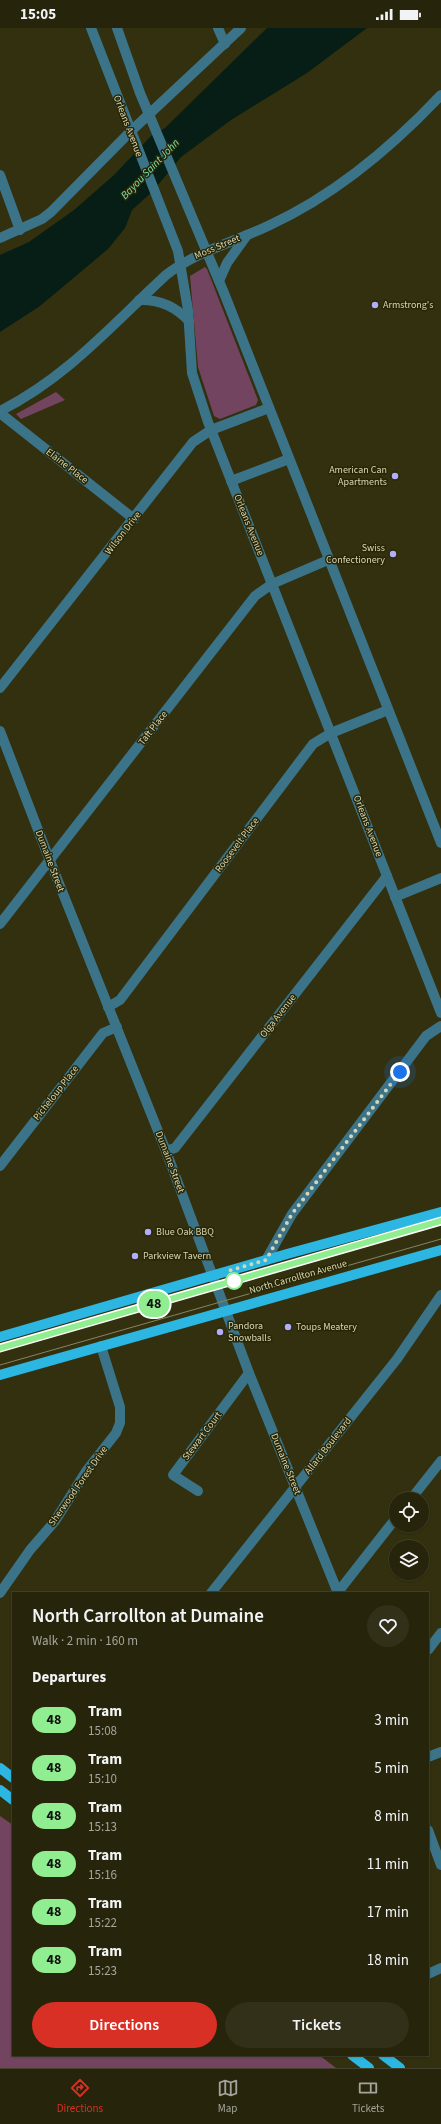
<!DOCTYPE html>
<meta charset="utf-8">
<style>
body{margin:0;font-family:"Source Sans 3",sans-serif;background:#323018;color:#f1f3f6;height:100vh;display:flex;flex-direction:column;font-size:15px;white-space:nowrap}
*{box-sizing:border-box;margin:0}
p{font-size:13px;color:#a4a49c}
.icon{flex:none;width:22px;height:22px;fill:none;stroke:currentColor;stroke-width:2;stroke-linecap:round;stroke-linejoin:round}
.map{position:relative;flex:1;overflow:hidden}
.sheet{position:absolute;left:12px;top:1564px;width:417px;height:464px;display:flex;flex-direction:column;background:#26240a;border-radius:0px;box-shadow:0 1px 3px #0004,0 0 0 1px #42412b}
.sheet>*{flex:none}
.badge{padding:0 8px;border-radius:13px;font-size:14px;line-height:26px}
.tools{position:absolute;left:389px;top:1464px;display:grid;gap:8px}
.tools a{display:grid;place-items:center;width:40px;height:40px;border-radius:50%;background:#26240a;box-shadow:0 1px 3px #0004,0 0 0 1px #42412b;font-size:20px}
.you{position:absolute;width:20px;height:20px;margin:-10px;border:3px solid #fff;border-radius:50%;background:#1a73e8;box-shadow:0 0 0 6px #1a73e833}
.map>.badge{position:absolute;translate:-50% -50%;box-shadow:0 0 0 2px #fff}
h2{padding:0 20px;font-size:15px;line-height:36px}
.round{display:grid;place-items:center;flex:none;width:42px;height:42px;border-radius:21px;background:#323018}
.headline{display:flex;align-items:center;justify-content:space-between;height:68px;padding:0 20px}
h1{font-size:19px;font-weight:600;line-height:30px}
.action{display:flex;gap:8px;margin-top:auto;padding:8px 20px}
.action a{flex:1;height:46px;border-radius:24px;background:#d93025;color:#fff;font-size:16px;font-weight:600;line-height:46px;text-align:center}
.action a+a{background:#323018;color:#f1f3f6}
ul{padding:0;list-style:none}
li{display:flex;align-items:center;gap:12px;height:48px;padding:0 20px}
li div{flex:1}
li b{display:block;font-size:15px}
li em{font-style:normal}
li .badge{min-width:44px;font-weight:700;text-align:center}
.status{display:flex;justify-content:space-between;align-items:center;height:28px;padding:0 20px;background:#26240a;direction:ltr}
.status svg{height:11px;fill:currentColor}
.menu{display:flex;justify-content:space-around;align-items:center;height:56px;border-top:1px solid #42412b;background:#26240a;font-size:11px;color:#a4a49c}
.menu a{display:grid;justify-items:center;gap:2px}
.menu .current{color:#d93025}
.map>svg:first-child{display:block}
.green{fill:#73445f}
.water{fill:#061e15}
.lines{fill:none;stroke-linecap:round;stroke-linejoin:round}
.minor{stroke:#3b7388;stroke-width:10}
.major{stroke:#2cb7e3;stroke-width:10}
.tram{stroke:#868463;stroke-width:1}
.line-casing{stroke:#fff;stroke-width:9}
.line{stroke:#90ee90;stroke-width:6}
.walk{stroke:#d6d5b5;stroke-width:4;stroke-dasharray:0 7.2}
.poi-dot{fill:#b0aefa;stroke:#282604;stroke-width:1.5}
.stop-dot{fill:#fff;stroke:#90ee90;stroke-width:2}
.labels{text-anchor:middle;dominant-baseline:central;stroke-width:3;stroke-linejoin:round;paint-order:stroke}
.street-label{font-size:10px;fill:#d6d5b5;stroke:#282604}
.poi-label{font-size:10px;fill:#d6d5b5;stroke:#282604;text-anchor:start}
.water-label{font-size:11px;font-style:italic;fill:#77e4b7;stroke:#282604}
</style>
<div class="status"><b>15:05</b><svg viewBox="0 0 49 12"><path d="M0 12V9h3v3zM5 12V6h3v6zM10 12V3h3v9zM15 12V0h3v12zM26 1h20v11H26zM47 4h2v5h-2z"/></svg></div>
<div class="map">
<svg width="441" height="2040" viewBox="0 0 441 2040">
<rect width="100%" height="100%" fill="#32300e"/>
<!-- green -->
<g class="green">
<polygon points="205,239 207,241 258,372 256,377 220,391 214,388 198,339 190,248"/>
<polygon points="56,364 65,372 21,391 16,386"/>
<polygon points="0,1788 13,1797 13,2027 319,2027 336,2040 0,2040"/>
</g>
<!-- water -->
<polygon class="water" points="267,0 367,0 307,45 231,92 181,129 153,163 132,182 125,200 108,221 40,278 0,304 0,227 29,214 74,182 114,147 151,108 165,100"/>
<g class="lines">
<!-- minor -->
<g class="minor">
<polyline points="91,0 178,223 188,282 192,345 208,394 441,985"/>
<polyline points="117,0 140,65 224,265 441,815"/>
<polyline points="218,0 225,16"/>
<polyline points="0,147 20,202"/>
<polyline points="0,210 42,191 51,184 130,104 241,0"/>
<polyline points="219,253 227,235 247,207"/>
<path d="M 139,272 C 159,271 175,278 189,293"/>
<path d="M 0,383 C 67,349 111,298 166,247 C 197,223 235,214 270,197 C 335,167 392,119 441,67"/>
<polyline points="0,385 134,491"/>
<polyline points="231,453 289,431"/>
<polyline points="0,660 193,414 211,402 269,380"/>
<polyline points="0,703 50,833 166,1123 249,1345 338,1565"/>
<polyline points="395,869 441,850"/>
<polyline points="0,896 255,568 272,556 328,532"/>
<polyline points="108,979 120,972 313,716 331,705 388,682"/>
<polyline points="166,1123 175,1120 387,848"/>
<polyline points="0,1138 103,1005 117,999"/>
<polyline points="266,1232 292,1186 426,1008 441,998"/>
<polyline points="198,1463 173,1447 249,1345"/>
<polyline points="411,1471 441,1433"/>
<polyline points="338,1564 396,1490"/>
<polyline points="0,1565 30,1522 55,1493 87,1442 116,1405 120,1395 120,1379 101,1318"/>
<polyline points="211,1565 397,1331 441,1267"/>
<polyline points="428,1622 441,1605"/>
<polyline points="428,1729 441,1724"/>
<polyline points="428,1802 441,1837"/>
<polyline points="428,1946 441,1940"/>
</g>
<!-- major -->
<g class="major">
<polyline points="0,1309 287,1226 441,1184"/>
<polyline points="0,1347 441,1222"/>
<polyline points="0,1740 13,1750"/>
<polyline points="0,1762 13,1772"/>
<polyline points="352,2027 369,2040"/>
<polyline points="383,2027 400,2040"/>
</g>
<!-- tram -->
<g class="tram">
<polyline points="0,1320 441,1193"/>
<polyline points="0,1337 441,1211"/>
</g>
</g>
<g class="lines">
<!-- line casing -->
<g class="line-casing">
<polyline id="line" points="0,1320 441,1193"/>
</g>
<!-- line -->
<use href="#line" class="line"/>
<!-- walk -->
<polyline class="walk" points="234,1253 228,1243 266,1232 292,1186 400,1044"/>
</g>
<!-- markers -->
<g class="poi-dot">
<circle cx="375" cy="277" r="4"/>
<circle cx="395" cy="448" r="4"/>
<circle cx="393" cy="526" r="4"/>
<circle cx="148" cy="1204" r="4"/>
<circle cx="135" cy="1228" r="4"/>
<circle cx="288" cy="1299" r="4"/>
<circle cx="220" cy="1304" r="4"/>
</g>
<circle class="stop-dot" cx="234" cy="1253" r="8"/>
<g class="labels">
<!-- street labels -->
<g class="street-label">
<text transform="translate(128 98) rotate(69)">Orleans Avenue</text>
<text transform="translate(217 219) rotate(-23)">Moss Street</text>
<text transform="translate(67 438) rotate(38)">Elaine Place</text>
<text transform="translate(249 497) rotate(68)">Orleans Avenue</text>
<text transform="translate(123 505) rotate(-52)">Wilson Drive</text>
<text transform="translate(153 700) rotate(-52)">Taft Place</text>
<text transform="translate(368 798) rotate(69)">Orleans Avenue</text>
<text transform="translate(237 817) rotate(-53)">Roosevelt Place</text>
<text transform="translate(50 833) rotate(69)">Dumaine Street</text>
<text transform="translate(278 988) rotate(-52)">Olga Avenue</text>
<text transform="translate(56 1065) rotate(-52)">Picheloup Place</text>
<text transform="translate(170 1134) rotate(69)">Dumaine Street</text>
<text transform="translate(298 1249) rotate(-16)">North Carrollton Avenue</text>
<text transform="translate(202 1408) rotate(-53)">Stewart Court</text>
<text transform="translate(328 1418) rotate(-52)">Allard Boulevard</text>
<text transform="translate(286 1436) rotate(68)">Dumaine Street</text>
<text transform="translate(78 1458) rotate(-55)">Sherwood Forest Drive</text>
</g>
<!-- poi labels -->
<g class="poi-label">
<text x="383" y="277">Armstrong's</text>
<text x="387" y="442" text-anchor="end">American Can<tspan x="387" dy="12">Apartments</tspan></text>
<text x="385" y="520" text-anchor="end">Swiss<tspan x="385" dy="12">Confectionery</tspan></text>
<text x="156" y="1204">Blue Oak BBQ</text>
<text x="143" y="1228">Parkview Tavern</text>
<text x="228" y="1298">Pandora<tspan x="228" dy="12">Snowballs</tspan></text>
<text x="296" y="1299">Toups Meatery</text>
</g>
<!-- water labels -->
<g class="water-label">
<text transform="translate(150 141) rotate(-46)">Bayou Saint John</text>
</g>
</g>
</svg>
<div class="tools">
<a><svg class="icon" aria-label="locate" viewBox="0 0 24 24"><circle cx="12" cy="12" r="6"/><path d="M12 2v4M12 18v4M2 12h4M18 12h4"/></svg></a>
<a><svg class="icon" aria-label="layers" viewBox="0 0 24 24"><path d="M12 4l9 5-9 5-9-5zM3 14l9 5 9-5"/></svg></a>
</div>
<div class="you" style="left:400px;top:1044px"></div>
<b class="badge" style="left:154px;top:1276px;background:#90ee90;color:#111">48</b>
<section class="sheet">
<div class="headline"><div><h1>North Carrollton at Dumaine</h1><p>Walk · 2 min · 160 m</p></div><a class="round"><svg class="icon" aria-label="heart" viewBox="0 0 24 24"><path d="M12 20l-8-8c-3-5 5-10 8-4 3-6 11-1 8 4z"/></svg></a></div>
<h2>Departures</h2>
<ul>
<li><span class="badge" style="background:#90ee90;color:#111">48</span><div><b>Tram</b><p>15:08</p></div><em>3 min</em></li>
<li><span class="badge" style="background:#90ee90;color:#111">48</span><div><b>Tram</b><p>15:10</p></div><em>5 min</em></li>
<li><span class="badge" style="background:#90ee90;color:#111">48</span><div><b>Tram</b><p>15:13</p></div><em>8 min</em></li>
<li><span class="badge" style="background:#90ee90;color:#111">48</span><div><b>Tram</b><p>15:16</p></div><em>11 min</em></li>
<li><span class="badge" style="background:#90ee90;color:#111">48</span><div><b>Tram</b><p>15:22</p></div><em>17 min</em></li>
<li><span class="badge" style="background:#90ee90;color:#111">48</span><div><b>Tram</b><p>15:23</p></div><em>18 min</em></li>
</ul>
<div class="action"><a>Directions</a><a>Tickets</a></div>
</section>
</div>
<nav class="menu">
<a class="current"><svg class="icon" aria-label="directions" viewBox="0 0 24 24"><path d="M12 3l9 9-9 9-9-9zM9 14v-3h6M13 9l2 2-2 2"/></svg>Directions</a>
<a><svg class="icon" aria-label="map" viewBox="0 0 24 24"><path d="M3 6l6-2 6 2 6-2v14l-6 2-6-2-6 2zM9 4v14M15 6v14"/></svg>Map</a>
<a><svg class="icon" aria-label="tickets" viewBox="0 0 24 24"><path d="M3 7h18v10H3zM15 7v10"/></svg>Tickets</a>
</nav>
